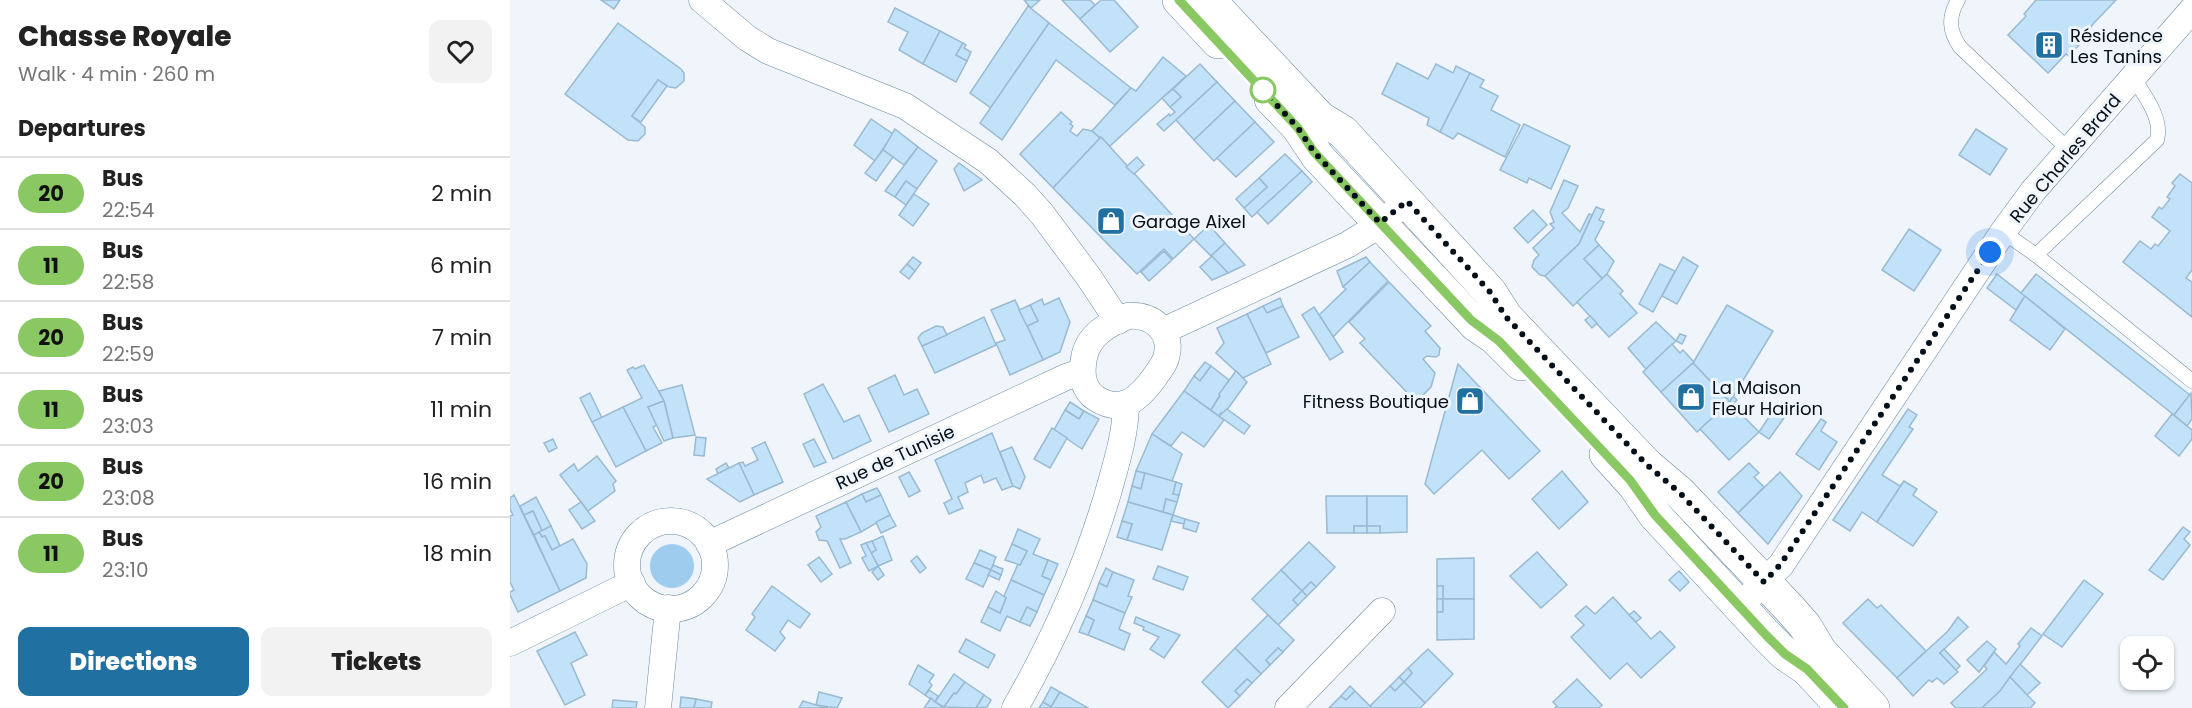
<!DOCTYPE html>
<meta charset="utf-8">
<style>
body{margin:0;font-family:Poppins,sans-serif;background:#f2f2f2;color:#222;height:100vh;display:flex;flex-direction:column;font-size:22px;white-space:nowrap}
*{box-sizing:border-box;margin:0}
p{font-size:20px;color:#767676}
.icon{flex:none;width:33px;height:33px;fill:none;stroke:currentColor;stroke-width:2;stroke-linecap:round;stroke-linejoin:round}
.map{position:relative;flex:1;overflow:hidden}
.panel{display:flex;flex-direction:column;background:#fff;width:510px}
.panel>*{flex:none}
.badge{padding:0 12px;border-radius:20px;font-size:21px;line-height:39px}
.fabs{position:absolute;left:1610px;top:636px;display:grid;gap:12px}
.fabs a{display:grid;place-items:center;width:54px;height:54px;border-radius:12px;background:#fff;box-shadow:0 2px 4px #0004;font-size:30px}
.you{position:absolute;width:30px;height:30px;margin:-15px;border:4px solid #fff;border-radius:50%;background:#1a73e8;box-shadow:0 0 0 9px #1a73e833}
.map>.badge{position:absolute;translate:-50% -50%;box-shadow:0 0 0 3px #fff}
h2{padding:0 18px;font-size:22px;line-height:54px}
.round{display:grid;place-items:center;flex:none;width:63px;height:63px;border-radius:12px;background:#f2f2f2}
.overview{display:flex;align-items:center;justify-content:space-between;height:102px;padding:0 18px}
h1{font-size:28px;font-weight:800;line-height:45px}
.button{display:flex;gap:12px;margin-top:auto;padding:12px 18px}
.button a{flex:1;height:69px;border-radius:12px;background:#2071a2;color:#fff;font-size:24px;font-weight:800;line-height:69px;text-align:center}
.button a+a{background:#f2f2f2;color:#222}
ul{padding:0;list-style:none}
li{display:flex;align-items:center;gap:18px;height:72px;padding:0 18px;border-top:2px solid #e0e0e0}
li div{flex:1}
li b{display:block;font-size:22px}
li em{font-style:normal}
li .badge{min-width:66px;font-weight:700;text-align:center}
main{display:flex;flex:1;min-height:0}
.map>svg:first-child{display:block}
.green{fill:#9eccee}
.building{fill:#c2e2fa;stroke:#9abad2;stroke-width:1.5}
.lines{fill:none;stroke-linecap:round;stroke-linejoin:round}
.lane-casing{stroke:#6b89a0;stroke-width:15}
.street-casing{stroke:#6b89a0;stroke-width:27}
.secondary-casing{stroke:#6b89a0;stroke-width:34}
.lane{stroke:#fff;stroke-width:14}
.street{stroke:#fff;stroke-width:26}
.secondary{stroke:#fff;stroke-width:33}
.line-casing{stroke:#fff;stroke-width:14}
.line{stroke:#8ac864;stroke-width:9}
.walk{stroke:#050f18;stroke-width:6;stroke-dasharray:0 10.8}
.stop-dot{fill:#fff;stroke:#8ac864;stroke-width:3}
.labels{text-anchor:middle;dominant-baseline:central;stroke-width:6;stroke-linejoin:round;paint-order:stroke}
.poi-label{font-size:18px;fill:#050f18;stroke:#eff5fa;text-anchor:start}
.street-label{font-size:18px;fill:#050f18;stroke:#eff5fa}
</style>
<main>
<section class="panel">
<div class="overview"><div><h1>Chasse Royale</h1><p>Walk · 4 min · 260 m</p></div><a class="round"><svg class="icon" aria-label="heart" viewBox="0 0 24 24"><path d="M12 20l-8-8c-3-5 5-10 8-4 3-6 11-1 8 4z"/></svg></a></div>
<h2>Departures</h2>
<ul>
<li><span class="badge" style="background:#8ac864;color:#111">20</span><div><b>Bus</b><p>22:54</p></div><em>2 min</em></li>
<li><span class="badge" style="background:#8ac864;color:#111">11</span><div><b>Bus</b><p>22:58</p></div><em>6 min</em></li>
<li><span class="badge" style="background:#8ac864;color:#111">20</span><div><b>Bus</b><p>22:59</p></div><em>7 min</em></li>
<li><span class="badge" style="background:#8ac864;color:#111">11</span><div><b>Bus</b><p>23:03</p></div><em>11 min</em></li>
<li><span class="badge" style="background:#8ac864;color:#111">20</span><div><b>Bus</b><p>23:08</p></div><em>16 min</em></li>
<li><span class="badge" style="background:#8ac864;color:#111">11</span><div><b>Bus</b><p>23:10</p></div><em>18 min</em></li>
</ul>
<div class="button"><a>Directions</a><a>Tickets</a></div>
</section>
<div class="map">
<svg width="1682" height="708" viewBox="0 0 1682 708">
<rect width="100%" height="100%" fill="#eff5fa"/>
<!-- green -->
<circle class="green" cx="162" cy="566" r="22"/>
<!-- building -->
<g class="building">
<polygon points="91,0 110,0 104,9"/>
<polygon points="514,0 530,0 521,8"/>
<polygon points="552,0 580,0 585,5 570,19"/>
<polygon points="591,0 604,0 628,27 600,52 570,19"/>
<polygon points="1526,0 1606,0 1583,24 1576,35 1577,36 1559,56 1556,54 1538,73 1498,35 1516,16 1514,14"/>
<polygon points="518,6 539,23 481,108 460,93"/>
<polygon points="385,8 430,31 413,64 389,50 398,32 378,22"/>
<polygon points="108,23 171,69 174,73 174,81 166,88 159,87 148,80 122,116 135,127 135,134 128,141 118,140 55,94"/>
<polygon points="539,23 621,88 605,105 546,60 492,140 470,123"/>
<polygon points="430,31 453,43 446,55 457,61 446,82 413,64"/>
<polygon points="453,43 456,45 454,48 461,52 457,61 446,55"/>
<polygon points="653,57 676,76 600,146 582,131 621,88 626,91"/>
<polygon points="887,63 918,79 926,64 943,73 946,66 960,73 930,132 917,125 919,118 872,94"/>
<polygon points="690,64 707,82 654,131 647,124 659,114 660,116 665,112 660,107 671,97 663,89"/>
<polygon points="960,73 974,80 970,87 988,96 981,110 1010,125 995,157 948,133 943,139 930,132"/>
<polygon points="148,80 157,86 131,122 122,116"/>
<polygon points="707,82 725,101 684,140 666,120"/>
<polygon points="663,89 671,97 660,107 652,98"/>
<polygon points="725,101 745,122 704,161 684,140"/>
<polygon points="551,112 562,122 560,124 563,126 560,131 567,136 573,129 582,131 590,138 543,188 510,154"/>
<polygon points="361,119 383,134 365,161 344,145"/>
<polygon points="745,122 764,142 726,177 707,158"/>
<polygon points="1014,124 1060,146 1041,189 1019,178 1017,183 990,170"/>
<polygon points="385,129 408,147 394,165 373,150"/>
<polygon points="1466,129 1497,149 1480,175 1449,155"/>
<polygon points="591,137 684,239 663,259 654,249 627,274 543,188"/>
<polygon points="408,147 427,161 407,189 396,181 385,197 375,191"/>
<polygon points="373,150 383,157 366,181 355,173"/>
<polygon points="775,154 792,171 742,217 734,208 757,187 749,178"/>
<polygon points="627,157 634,165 624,174 616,167"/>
<polygon points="449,163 472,180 454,191 444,169"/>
<polygon points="792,171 802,182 758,224 747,212"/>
<polygon points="1670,174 1682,183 1682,270 1676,278 1682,282 1682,317 1613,262 1630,241 1641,249 1645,244 1648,246 1660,231 1642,217 1649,207 1652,209 1660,199 1657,197 1665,186 1662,183"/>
<polygon points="749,178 757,187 734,208 726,199"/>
<polygon points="1054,180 1068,186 1058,208 1052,213 1070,232 1079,214 1082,215 1069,244 1035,276 1030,275 1022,267 1024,260 1029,255 1023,248 1044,228 1040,224 1044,222 1040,212"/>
<polygon points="396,181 407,189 396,205 385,197"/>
<polygon points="404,194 419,204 403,226 389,215"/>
<polygon points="1086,207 1094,210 1089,220 1094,222 1085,240 1089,245 1074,259 1093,279 1063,306 1035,276 1069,244"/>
<polygon points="1023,210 1037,225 1018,243 1004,228"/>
<polygon points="699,225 715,243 701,256 684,239"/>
<polygon points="1399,229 1431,250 1404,291 1372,270"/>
<polygon points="715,243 735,265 718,273 701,256"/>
<polygon points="1089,245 1104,261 1097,274 1093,279 1074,259"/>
<polygon points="654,251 662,260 639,281 631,272"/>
<polygon points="702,256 718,273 702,280 690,267"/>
<polygon points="403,257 411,263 405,271 397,264"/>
<polygon points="856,257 860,262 833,287 827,271"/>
<polygon points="1173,257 1188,266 1167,304 1152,296"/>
<polygon points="860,262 878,281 823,337 809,315 836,289 833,287"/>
<polygon points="397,264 405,271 399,279 390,272"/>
<polygon points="1150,264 1165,271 1143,312 1129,304"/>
<polygon points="1097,274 1113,291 1110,294 1127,313 1099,337 1067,302"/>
<polygon points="1487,274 1515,296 1506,310 1477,288"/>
<polygon points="1526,274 1680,395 1664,415 1511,293"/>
<polygon points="879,282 921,326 915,331 930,348 929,355 926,357 917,356 913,359 925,373 921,387 906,402 850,343 855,339 839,322"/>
<polygon points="1515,296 1555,329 1540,350 1500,320"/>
<polygon points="549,298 560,322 550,352 533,360 517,326 528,321 520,305 532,299 534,305"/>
<polygon points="770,298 773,306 757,313 753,306"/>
<polygon points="505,300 533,360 500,375 486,343 495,340 481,310"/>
<polygon points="520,305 528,321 517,326 509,310"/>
<polygon points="1217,305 1263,331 1220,402 1183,363"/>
<polygon points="753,306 757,313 773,306 789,337 756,353 737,314"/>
<polygon points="804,307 833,352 820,360 792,315"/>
<polygon points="737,314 761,364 733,378 706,353 714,343 707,328"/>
<polygon points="1080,316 1087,323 1082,328 1075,320"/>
<polygon points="474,317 486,345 425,373 412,346"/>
<polygon points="1146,322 1166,341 1136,369 1118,348"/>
<polygon points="426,326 433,327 437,335 412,346 408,338 412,333"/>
<polygon points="1170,334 1176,336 1172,344 1166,341"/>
<polygon points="1162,344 1170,353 1173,350 1184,362 1151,392 1133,372"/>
<polygon points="695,362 701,366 690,381 684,376"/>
<polygon points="1183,363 1220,402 1187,432 1151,392"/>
<polygon points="948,364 1030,451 999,479 972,450 924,494 915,484"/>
<polygon points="134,365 154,401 138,407 147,425 143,427 152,443 136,451 113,407 132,398 117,370 123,367 125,369"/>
<polygon points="701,366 719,380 701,410 674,391 684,376 690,381"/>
<polygon points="726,371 737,382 714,414 711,413 709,416 701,410 710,396 709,394"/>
<polygon points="385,375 394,395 407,389 419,414 379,432 358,388"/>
<polygon points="313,384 334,422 349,415 361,441 323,459 294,394"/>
<polygon points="172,385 185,435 163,438 154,401 149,391"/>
<polygon points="674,391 714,420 694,447 672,432 661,446 642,434"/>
<polygon points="80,393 92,418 82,422 70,398"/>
<polygon points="1681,393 1682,419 1677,426 1664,415"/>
<polygon points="1223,396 1227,400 1222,405 1249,432 1219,460 1190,429 1220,402"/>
<polygon points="154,401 163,438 154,441 138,407"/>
<polygon points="560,402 574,411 569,419 555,410"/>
<polygon points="113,407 136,451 106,467 82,422"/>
<polygon points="717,409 740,426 734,434 709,416"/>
<polygon points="1398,409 1407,415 1399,427 1403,429 1372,475 1390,486 1394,481 1367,522 1352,512 1340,531 1323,520"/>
<polygon points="555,410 569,419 574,411 589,419 572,449 544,430"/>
<polygon points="1263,411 1274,418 1259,439 1249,432"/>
<polygon points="1662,414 1682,430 1682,439 1669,456 1645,436"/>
<polygon points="1311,419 1316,422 1311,431 1327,442 1309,470 1286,454"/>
<polygon points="542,428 557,438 540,468 524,459"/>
<polygon points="482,433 503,486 492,490 486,478 474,483 471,475 455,483 458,492 448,497 453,508 439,514 434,503 442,499 425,460"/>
<polygon points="642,434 672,454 662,481 626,471"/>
<polygon points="186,437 196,438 194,456 184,455"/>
<polygon points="43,439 47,448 39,452 34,443"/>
<polygon points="304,439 316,462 304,467 293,444"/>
<polygon points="255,442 273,482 244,495 229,463 233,462 235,466 248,460 242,448"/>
<polygon points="502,447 515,477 510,489 503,486 490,452"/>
<polygon points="87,456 106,481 103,484 105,491 78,511 50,475 64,464 68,471"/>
<polygon points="216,463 219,468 208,474 206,469"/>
<polygon points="229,463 244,495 230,502 197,479"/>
<polygon points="1239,463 1249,473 1244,477 1254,487 1228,513 1208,492"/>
<polygon points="626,471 635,473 631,489 622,486"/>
<polygon points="1052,471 1078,502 1049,529 1022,499"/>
<polygon points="399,472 410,491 399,497 389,477"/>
<polygon points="1270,472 1292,496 1258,544 1228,513"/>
<polygon points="635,473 666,482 663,494 669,495 667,502 656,499 653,512 618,502 622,486 631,489"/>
<polygon points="1394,481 1407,489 1403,495 1427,512 1403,546 1367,522"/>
<polygon points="666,482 672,484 669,495 663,494"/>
<polygon points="367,488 371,495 356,502 352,494"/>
<polygon points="352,494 356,502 371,495 380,515 351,532 336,502"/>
<polygon points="4,495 50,591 8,612 0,595 0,592 4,590 0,582 0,516 3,515 0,509 0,498"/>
<polygon points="816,496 857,496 857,526 844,526 844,533 817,533"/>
<polygon points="857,496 897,496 897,532 870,533 870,526 857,526"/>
<polygon points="26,497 41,526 32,531 23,511 14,515 10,506"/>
<polygon points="656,499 667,502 663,515 653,512"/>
<polygon points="71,502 85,521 72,529 59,510"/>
<polygon points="336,502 351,532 335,539 330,539 341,563 330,568 317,541 309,540 306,532 311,527 306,516"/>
<polygon points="618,502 663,515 652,550 617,540 622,524 612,521"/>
<polygon points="23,511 32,531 24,535 14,515"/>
<polygon points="380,515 386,526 371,533 366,522"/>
<polygon points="663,515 675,519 674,524 661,521"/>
<polygon points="675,519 689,523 686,532 673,528"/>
<polygon points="612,521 622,524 617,540 607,537"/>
<polygon points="41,526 50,546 42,550 35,536 32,537 29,532"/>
<rect x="844" y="526" width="13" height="7"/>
<rect x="857" y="526" width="13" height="7"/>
<polygon points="1673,527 1680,532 1674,539 1680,545 1653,580 1639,570"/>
<polygon points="508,529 530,539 523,554 538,560 532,576 541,580 534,595 501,580 508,564 510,565 517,551 502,544"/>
<polygon points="29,532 32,537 35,536 42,550 63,539 77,564 76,578 50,591 24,535"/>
<polygon points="373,536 382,560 368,566 361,553 366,550 362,541"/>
<polygon points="362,541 366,550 361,553 356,543"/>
<polygon points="799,542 825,567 806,587 801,582 792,591 771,570"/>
<polygon points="356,543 368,566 359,571 352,558 356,556 351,545"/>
<polygon points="502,544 517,551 510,565 495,560"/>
<polygon points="470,550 486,557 481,570 464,563"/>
<polygon points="1027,552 1057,585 1031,608 1000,576"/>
<polygon points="407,556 416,568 410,573 401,561"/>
<polygon points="309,557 322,574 311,582 298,565"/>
<polygon points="964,558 964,599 933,599 933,586 927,586 927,559"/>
<polygon points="538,560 548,564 541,580 532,576"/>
<polygon points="464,563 481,570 473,587 456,579"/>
<polygon points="483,565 493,569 491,575 481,570"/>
<polygon points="368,566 374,575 368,580 362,572"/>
<polygon points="648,566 678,577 673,590 643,579"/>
<polygon points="596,568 603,572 597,587 589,583"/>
<polygon points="481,570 491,575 489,580 478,575"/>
<polygon points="771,570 792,591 783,600 788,605 768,625 742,599"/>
<polygon points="1169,571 1179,582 1170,591 1159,580"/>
<polygon points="603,572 624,580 618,596 622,597 615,613 583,600 589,583 597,587"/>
<polygon points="501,580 534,595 527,612 517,607 510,622 497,616 490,631 471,622 478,607 490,613 496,598 494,596"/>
<polygon points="1574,580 1593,594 1552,647 1533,634"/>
<polygon points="801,582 806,587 797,596 792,591"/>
<polygon points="262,586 300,614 290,628 278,620 270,632 275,638 265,651 236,630 245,617 242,614"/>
<rect x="927" y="586" width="6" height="13"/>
<polygon points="486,591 496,598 490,613 478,607"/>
<polygon points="792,591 797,596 788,605 783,600"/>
<polygon points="1103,597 1141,639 1150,631 1165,647 1131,678 1117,663 1100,679 1061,637 1074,625 1065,616 1076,606 1085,614"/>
<rect x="927" y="599" width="6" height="13"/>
<polygon points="933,599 964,599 964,639 927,640 927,612 933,612"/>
<polygon points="1358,599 1367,608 1371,605 1416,651 1387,678 1333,623"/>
<polygon points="583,600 615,613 609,629 620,634 614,650 578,635 584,620 576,616"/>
<polygon points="517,607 527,612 520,626 510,622"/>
<polygon points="1124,611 1131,618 1126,622 1119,615"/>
<polygon points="758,615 784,640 773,652 768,648 756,660 760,665 751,674 725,648"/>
<polygon points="576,616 584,620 578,635 569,632"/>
<polygon points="626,617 670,635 654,658 640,649 649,637 633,630 634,627 624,623"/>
<polygon points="1448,617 1458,627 1430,653 1448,672 1434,684 1427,678 1422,682 1419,680 1403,696 1387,678 1438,631"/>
<polygon points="1521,628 1532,636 1490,691 1472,708 1446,708 1441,703 1477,669 1474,666 1484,652 1496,664 1510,646 1508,644"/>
<polygon points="65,632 77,655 61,663 75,695 55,705 27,651"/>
<polygon points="456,639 485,655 478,668 449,652"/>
<polygon points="1477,641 1486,649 1469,672 1457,660"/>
<polygon points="725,648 751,674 742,683 737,679 725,691 730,696 718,708 692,682"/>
<polygon points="768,648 773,652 760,665 756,660"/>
<polygon points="918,649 943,674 915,703 894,682 902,673 898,668"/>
<polygon points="1434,649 1450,666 1446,670 1430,653"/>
<polygon points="1510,664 1530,683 1517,695 1500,677"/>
<polygon points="408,665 424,675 419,682 422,685 415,695 399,684"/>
<polygon points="898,668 902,673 894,682 889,677"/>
<polygon points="444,674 455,682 446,694 444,693 434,707 425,702"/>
<polygon points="889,677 894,682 885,691 880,686"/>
<polygon points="1500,677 1525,703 1520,708 1472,708 1490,691"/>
<polygon points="737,679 742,683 730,696 725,691"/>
<polygon points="1067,679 1092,705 1089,708 1045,708 1047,706 1043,702"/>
<polygon points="455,682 474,695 466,708 434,707 444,693 446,694"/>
<polygon points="894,682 915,703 910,708 862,708 860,706 880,686 885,691"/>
<polygon points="840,686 845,691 836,700 831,696"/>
<polygon points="541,687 550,692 541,707 533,702"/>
<polygon points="419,690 428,696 425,702 415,695"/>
<polygon points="845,691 862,708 819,708 831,696 836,700"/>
<polygon points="309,692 332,698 327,708 306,705"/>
<polygon points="550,692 578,708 529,708 533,702 541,707"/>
<polygon points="474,695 481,700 477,707 466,708"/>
<polygon points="171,697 186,699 184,708 170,708"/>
<polygon points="421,698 425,702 434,708 414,708"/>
<polygon points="186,699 202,702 201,708 184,708"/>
<polygon points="103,700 127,702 126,708 102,708"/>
<polygon points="293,701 306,705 318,708 289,708"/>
</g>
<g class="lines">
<!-- lane casing -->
<g class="lane-casing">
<g id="lane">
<path d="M 1448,0 C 1438,17 1439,31 1450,47 L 1558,149"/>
<polyline points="1493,232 1526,255 1682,381"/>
<path d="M 1526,255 L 1647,140 C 1653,118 1634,95 1623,77"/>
</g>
</g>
<!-- street casing -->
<g class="street-casing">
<g id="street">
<polyline points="192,0 237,38 258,51 395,106 478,161 515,195 532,214 578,276 608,321"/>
<path d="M 618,316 C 641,314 662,330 657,354 C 656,363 649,370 644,378 C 630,397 613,415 587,399 C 572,390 571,373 574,358 C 578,335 598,324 618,316 Z"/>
<polyline points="653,331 837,245 863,229 884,212"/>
<circle cx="161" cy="565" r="44"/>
<polyline points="199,544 556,377 572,372"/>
<polyline points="1241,595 1271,565 1493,232 1523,191 1682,10"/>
<polyline points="0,643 122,583"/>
<polyline points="148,708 158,608"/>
<path d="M 505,708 C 544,640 576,568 598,493 C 606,464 616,434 616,403"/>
<polyline points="778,708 872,611"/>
</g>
</g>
<!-- secondary casing -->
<g class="secondary-casing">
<g id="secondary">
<polyline points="669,0 708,42"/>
<polyline points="699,0 810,118 833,132 980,292 996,317 1137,465 1170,493 1281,610 1295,626 1310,651 1363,708"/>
<polyline points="761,99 788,127 808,157 896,251 966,325 985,338 1011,364"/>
<polyline points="1096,454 1124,485 1145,515 1255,634 1275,654 1297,669 1322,696"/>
</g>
</g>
<!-- lane -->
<use href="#lane" class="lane"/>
<!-- street -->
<use href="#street" class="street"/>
<!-- secondary -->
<use href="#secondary" class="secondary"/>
</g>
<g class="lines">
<!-- line casing -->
<g class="line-casing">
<polyline id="line" points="669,0 788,128 804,152 818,167 961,320 989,341 1120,480 1145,515 1255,634 1275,654 1297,669 1334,708"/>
</g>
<!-- line -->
<use href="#line" class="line"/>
<!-- walk -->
<polyline class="walk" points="753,90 788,128 804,152 870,223 897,201 980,292 996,317 1137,465 1170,493 1254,582 1270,565 1480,252"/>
</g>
<!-- icons -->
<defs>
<g id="building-square" transform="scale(1.5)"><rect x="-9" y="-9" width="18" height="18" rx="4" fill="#2071a2" stroke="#eff5fa"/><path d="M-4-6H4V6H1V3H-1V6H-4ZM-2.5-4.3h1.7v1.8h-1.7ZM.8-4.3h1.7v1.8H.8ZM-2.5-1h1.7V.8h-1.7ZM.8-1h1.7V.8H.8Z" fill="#fff"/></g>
<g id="shop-square" transform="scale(1.5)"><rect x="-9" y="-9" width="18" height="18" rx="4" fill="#2071a2" stroke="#eff5fa"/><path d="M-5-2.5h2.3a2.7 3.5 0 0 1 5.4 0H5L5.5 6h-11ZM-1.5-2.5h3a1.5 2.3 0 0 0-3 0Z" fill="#fff"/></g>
</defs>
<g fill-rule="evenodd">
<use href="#building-square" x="1539" y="45"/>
<use href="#shop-square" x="601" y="221"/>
<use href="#shop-square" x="1181" y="397"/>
<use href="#shop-square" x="960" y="401"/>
</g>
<!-- markers -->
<circle class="stop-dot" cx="753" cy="90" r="12"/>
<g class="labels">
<!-- poi labels -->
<g class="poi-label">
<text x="1560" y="35">Résidence<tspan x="1560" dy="21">Les Tanins</tspan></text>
<text x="622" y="221">Garage Aixel</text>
<text x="1202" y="387">La Maison<tspan x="1202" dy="21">Fleur Hairion</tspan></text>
<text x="939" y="401" text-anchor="end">Fitness Boutique</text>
</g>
<!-- street labels -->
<g class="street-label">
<text transform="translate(1555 158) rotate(-50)">Rue Charles Brard</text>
<text transform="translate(385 457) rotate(-25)">Rue de Tunisie</text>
</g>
</g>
</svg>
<div class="fabs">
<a><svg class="icon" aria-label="locate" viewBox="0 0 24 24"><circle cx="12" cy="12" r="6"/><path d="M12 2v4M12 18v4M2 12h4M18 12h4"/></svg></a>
</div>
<div class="you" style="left:1480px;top:252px"></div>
</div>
</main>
